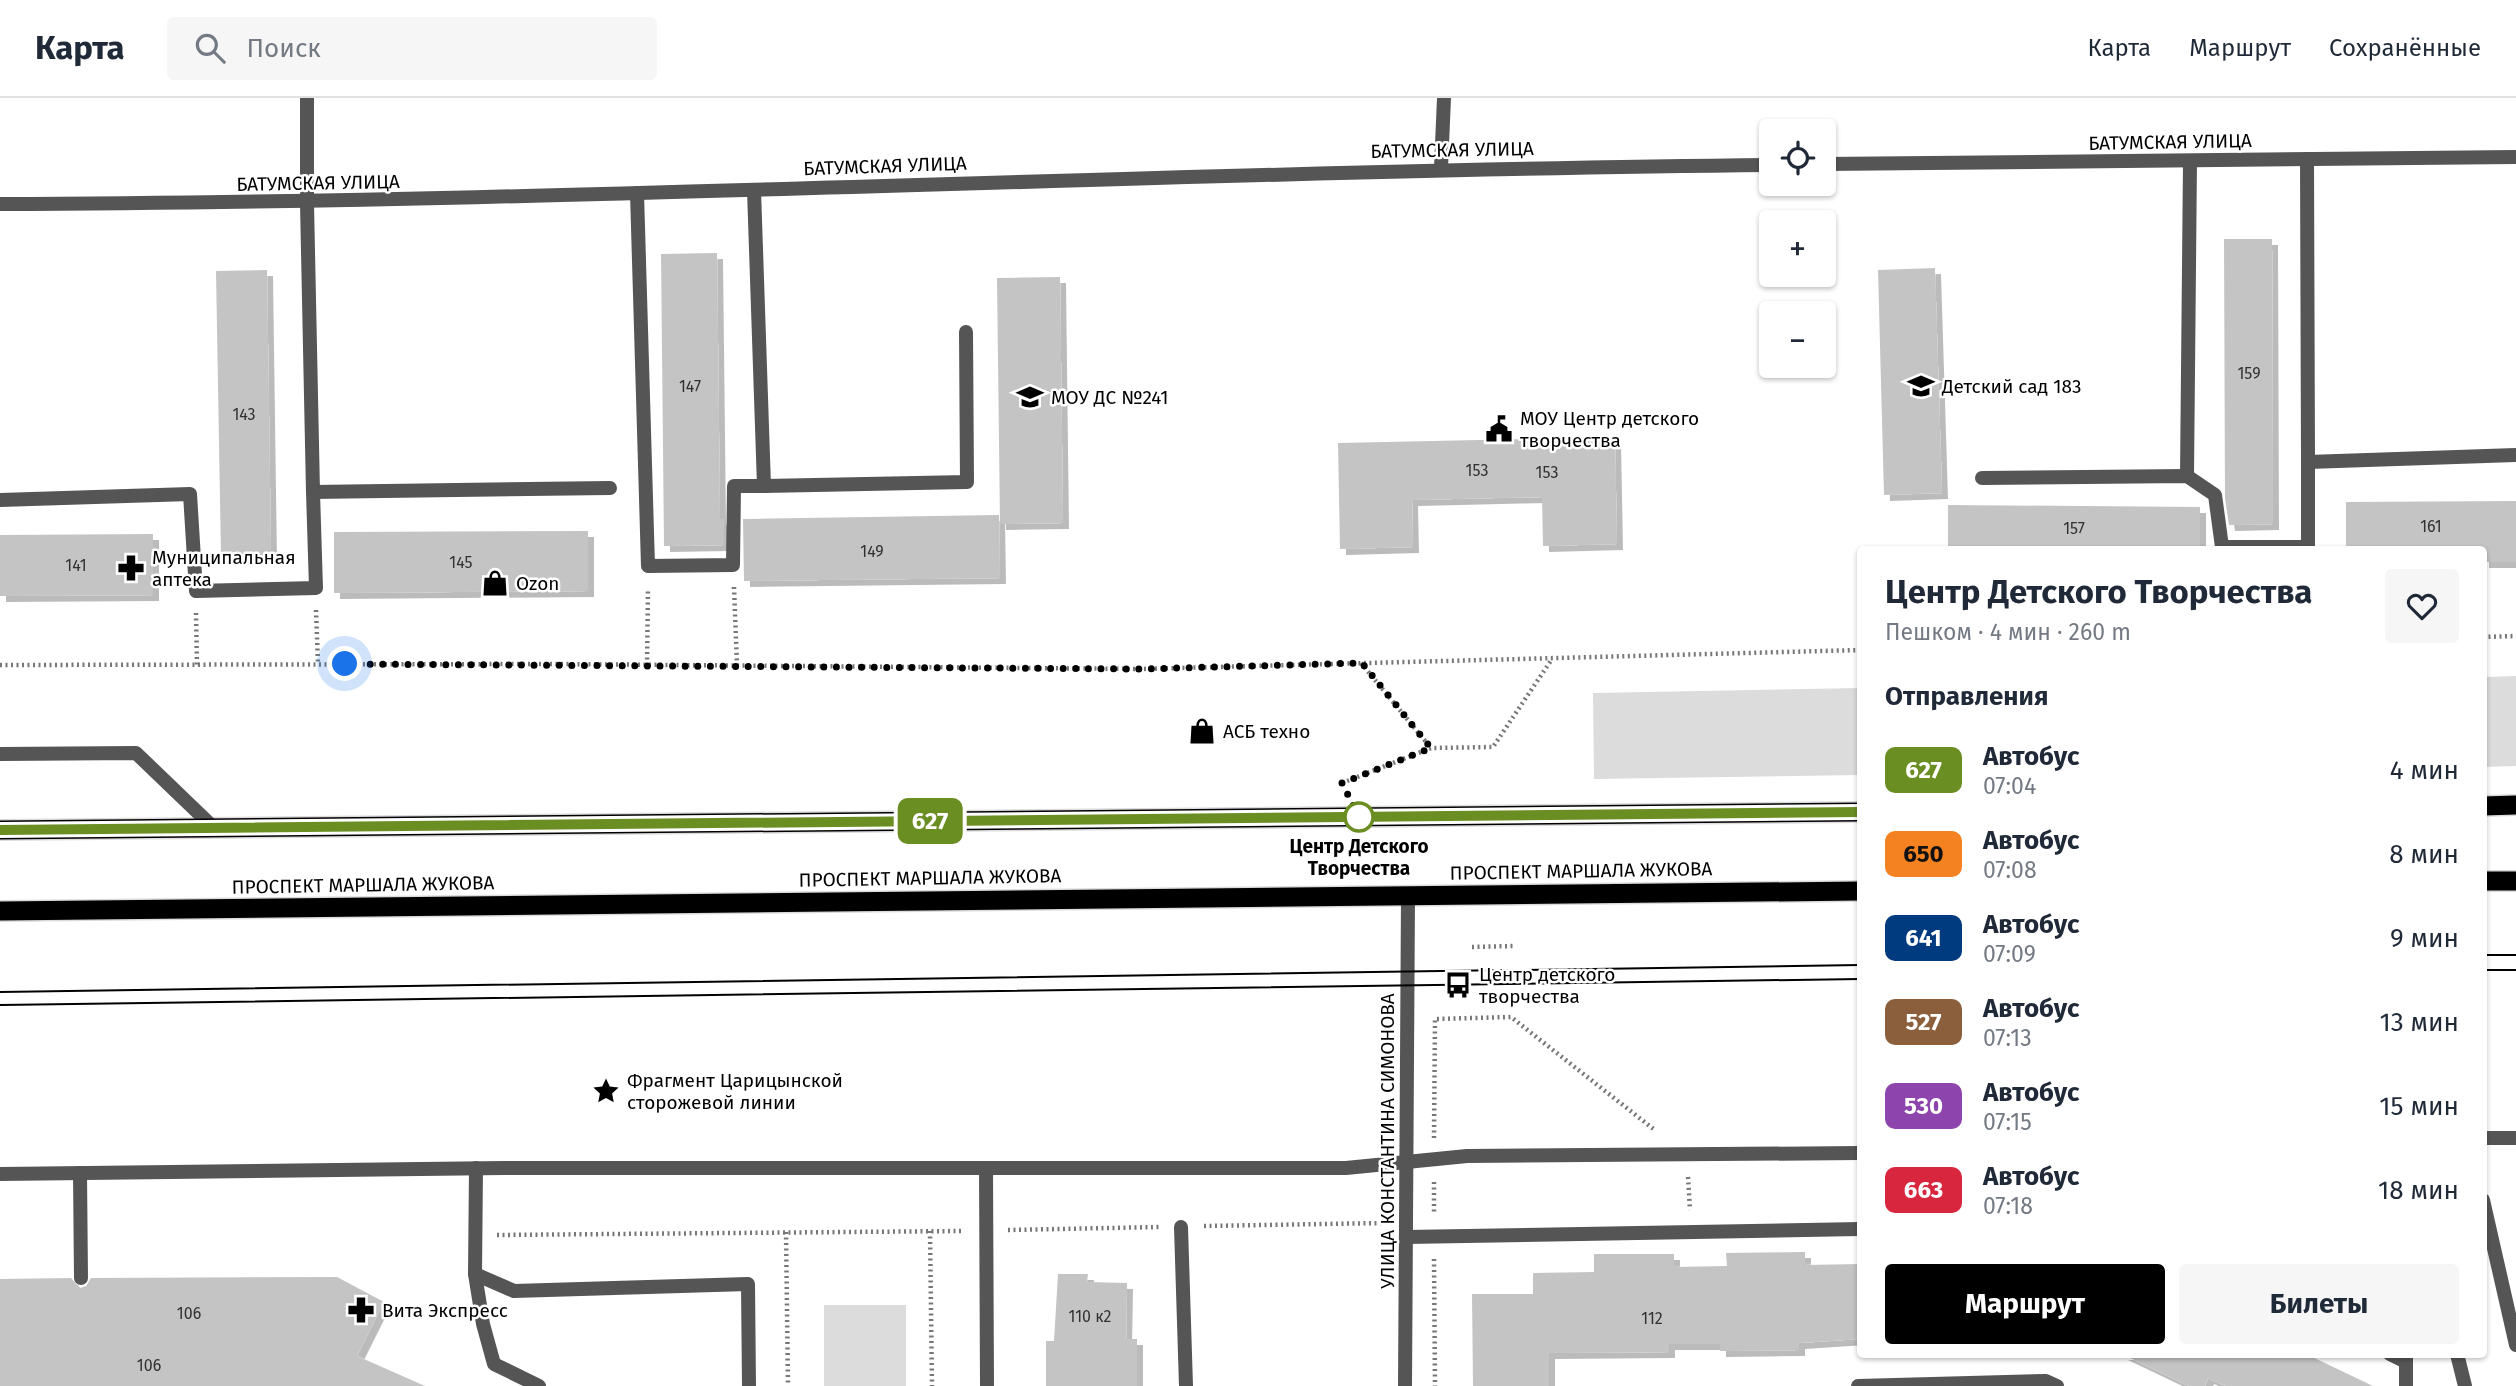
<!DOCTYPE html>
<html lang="ru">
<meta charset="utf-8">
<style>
body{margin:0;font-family:"Fira Sans",sans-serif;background:#f6f6f7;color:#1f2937;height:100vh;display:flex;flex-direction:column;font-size:26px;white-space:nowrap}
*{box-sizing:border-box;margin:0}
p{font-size:23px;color:#747a83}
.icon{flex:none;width:38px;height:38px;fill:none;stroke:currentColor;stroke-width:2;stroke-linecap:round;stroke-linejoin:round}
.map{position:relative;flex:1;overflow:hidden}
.sheet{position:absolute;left:1857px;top:448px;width:630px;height:812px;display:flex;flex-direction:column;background:#fff;border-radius:7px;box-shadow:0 2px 5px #0004}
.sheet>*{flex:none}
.badge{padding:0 14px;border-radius:10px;font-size:24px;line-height:46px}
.fabs{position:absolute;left:1759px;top:21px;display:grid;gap:14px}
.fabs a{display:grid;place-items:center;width:77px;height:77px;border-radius:7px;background:#fff;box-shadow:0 2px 5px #0004;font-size:35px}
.you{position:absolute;width:35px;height:35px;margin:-18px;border:5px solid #fff;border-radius:50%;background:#1a73e8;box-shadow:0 0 0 10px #1a73e833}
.map>.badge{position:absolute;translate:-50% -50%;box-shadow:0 0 0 4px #fff}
h2{padding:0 28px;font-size:26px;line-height:63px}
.round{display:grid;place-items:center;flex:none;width:74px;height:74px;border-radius:7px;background:#f6f6f7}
.overview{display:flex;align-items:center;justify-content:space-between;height:119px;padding:0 28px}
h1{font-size:33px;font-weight:700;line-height:52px}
.action{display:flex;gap:14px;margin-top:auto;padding:14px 28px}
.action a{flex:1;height:80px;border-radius:7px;background:#000;color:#fff;font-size:28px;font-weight:700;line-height:80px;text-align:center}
.action a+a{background:#f6f6f7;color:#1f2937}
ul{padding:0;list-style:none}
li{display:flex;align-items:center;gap:21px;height:84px;padding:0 28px}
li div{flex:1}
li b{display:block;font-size:26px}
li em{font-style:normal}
li .badge{min-width:77px;font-weight:700;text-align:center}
header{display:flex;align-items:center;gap:42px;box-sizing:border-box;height:98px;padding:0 35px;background:#fff;border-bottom:2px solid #e0e1e3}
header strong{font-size:33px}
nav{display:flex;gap:38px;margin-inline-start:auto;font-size:24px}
.search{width:490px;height:63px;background:#f6f6f7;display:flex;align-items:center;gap:18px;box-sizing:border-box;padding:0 24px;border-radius:7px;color:#747a83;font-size:26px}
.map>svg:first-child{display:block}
.green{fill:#dcdcdc}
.building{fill:#c4c4c4;filter:url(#shadow)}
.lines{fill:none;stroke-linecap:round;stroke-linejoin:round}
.trunk-casing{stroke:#dbdbdb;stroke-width:22}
.path{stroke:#777;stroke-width:4.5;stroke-dasharray:2 3.5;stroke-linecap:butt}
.service{stroke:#555;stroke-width:14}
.minor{stroke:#555;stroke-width:14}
.trunk{stroke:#000;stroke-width:19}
.tram{stroke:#000;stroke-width:2}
.line-casing{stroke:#fff;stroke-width:16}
.line{stroke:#6b8e23;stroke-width:10}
.walk{stroke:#000;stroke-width:7;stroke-dasharray:0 12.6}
.stop-dot{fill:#fff;stroke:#6b8e23;stroke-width:3.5}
.labels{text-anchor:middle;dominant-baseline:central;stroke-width:5;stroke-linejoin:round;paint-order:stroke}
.number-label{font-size:16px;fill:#313131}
.street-label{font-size:19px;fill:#000;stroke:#fff}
.poi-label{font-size:19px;fill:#000;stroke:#fff;text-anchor:start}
.stop-label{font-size:19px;font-weight:bold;fill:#000;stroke:#fff}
</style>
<header>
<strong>Карта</strong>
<div class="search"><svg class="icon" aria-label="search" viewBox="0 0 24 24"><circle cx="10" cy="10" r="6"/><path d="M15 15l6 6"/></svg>Поиск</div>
<nav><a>Карта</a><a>Маршрут</a><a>Сохранённые</a></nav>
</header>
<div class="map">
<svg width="2516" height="1288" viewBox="0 0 2516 1288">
<defs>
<filter id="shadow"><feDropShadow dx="6" dy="6" stdDeviation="0" flood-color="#0004"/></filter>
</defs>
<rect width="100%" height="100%" fill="#fff"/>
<!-- green -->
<g class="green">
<polygon points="2516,578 2516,668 2483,669 2483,579"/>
<polygon points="1860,590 1860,677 1594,681 1593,595"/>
<rect x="824" y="1207" width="82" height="81"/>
</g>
<!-- building -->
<g class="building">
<polygon points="2224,141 2272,141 2273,426 2229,427 2225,400"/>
<polygon points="717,155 720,421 724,421 724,447 664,448 661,156"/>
<polygon points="1935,170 1942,395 1884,397 1878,172"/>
<polygon points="267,172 271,458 221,459 216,173"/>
<polygon points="1060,179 1063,425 1000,426 997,180"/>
<polygon points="1615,339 1617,446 1543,448 1542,399 1412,402 1413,449 1340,451 1338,345"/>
<polygon points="2516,403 2516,464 2483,464 2483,452 2346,452 2346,404"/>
<polygon points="1948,407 2200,409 2200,452 1948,452"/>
<polygon points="999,417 1000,480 744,483 743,421"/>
<polygon points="588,433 588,493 334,495 334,434"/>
<polygon points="153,436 153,497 0,498 0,437"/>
<polygon points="1805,1154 1805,1167 1860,1166 1860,1241 1799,1245 1799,1252 1720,1253 1720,1246 1669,1246 1669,1254 1549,1255 1549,1288 1473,1288 1472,1196 1533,1196 1533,1175 1594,1174 1594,1156 1674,1156 1674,1169 1727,1168 1726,1155"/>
<polygon points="1058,1176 1088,1176 1087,1184 1127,1185 1126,1241 1137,1241 1137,1288 1046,1288 1046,1243 1054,1243"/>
<polygon points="337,1179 384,1204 357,1258 425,1288 0,1288 0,1181 71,1180 80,1190 86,1188 91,1180"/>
<polygon points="2122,1256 2306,1256 2373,1288 2226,1288 2208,1280 2205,1288 2189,1288"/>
</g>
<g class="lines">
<!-- trunk casing -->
<g class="trunk-casing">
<g id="trunk">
<polyline points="2483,708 2516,707"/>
<polyline points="0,732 1860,714"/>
<polyline points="2483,783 2516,783"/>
<polyline points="0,813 1860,793"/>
</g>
</g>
<!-- path -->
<g class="path">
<polyline points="734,489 737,567"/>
<polyline points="316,512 318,566"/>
<polyline points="196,515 197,567"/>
<polyline points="2483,539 2516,538"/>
<polyline points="1361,565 1431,650"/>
<polyline points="0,567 557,566 1141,571 1860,552"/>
<polyline points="647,567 648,490"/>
<polyline points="1342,685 1431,650 1493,649 1552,561"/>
<polyline points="1472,849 1514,848"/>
<polyline points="1434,1040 1435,921 1511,919 1656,1033"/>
<polyline points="1688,1079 1690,1112"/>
<polyline points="1434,1084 1434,1117"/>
<polyline points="1204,1128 1384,1125"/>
<polyline points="1008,1132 1160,1129"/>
<polyline points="930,1133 932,1288"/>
<polyline points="786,1134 788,1288"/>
<polyline points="497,1137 964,1133"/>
<polyline points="1434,1161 1435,1288"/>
</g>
<!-- service -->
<g class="service">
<polyline points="2307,61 2308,364 2516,357"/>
<polyline points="754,92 764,388 967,384 966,234"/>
<polyline points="637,95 648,468 733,467 734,388 764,388"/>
<polyline points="307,105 313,394 610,390"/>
<polyline points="2187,378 2190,63"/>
<polyline points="1982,380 2187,378 2215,397 2222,449 2308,449 2308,364"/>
<polyline points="0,402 190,396 196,493 316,490 313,394"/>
<polyline points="0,656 136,655 214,730"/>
<polyline points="2483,1040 2516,1040"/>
<polyline points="476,1070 475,1176 483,1226 494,1266 539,1288"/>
<polyline points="986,1070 987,1288"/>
<polyline points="80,1075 81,1180"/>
<polyline points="0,1076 504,1070 1346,1070 1467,1058 1860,1055"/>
<polyline points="2483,1102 2516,1247"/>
<polyline points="1181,1129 1186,1288"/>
<polyline points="1406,1139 1860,1131"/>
<polyline points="475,1176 514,1193 748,1186 749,1288"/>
<polyline points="2390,1256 2406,1264"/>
<polyline points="2457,1256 2465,1288"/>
<polyline points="1858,1288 2046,1283 2057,1288"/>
<polyline points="2406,1288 2406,1256"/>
</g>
<!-- minor -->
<g class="minor">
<polyline points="307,0 307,105"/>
<polyline points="1824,66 2516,59"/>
<polyline points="1441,70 1444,0"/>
<path d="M 0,106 C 591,104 1180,73 1771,67"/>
<polyline points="1405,1288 1408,798"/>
</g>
<!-- trunk -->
<use href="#trunk" class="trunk"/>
<!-- tram -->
<g class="tram">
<polyline points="2483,857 2516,857"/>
<polyline points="2483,872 2516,872"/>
<polyline points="0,894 1860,867"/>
<polyline points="0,907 1860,881"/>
</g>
</g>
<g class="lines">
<!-- line casing -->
<g class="line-casing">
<polyline id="line" points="0,732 1860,714"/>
</g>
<!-- line -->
<use href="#line" class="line"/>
<!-- walk -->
<polyline class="walk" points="345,566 1141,571 1362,565 1431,650 1342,685 1359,719"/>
</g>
<!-- icons -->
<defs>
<g id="school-bare" transform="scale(2.1)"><path d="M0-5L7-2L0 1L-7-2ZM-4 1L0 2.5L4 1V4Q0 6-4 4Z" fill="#000" stroke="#fff" stroke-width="2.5" paint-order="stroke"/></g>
<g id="civic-bare" transform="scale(2.1)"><path d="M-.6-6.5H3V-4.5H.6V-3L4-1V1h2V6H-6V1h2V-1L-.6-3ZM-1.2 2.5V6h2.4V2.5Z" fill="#000" stroke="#fff" stroke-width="2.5" paint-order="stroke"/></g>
<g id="pharmacy-bare" transform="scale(2.1)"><path d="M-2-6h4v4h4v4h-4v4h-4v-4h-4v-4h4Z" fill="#000" stroke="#fff" stroke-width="2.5" paint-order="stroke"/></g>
<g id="shop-bare" transform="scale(2.1)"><path d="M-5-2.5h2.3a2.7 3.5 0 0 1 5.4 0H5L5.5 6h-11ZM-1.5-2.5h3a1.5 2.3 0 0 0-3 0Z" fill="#000" stroke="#fff" stroke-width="2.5" paint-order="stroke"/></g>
<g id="bus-bare" transform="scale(2.1)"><path d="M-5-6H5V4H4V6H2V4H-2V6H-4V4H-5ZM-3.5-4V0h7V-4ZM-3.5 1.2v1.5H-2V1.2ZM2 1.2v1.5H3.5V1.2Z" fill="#000" stroke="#fff" stroke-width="2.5" paint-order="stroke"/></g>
<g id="sight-bare" transform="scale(2.1)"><path d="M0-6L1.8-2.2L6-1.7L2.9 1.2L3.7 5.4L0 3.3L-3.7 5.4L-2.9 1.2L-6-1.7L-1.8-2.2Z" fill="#000" stroke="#fff" stroke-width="2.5" paint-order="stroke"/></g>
</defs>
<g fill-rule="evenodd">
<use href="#school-bare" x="1921" y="288"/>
<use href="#school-bare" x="1030" y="299"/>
<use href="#civic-bare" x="1499" y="331"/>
<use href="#pharmacy-bare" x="131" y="470"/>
<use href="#shop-bare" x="495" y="485"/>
<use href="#shop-bare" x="1202" y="633"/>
<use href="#bus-bare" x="1458" y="887"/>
<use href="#sight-bare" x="606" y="993"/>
<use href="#pharmacy-bare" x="361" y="1212"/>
</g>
<!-- markers -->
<circle class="stop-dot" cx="1359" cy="719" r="14"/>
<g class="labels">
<!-- number labels -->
<g class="number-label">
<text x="2249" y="275">159</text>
<text x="690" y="288">147</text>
<text x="244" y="316">143</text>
<text x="1477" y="372">153</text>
<text x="1547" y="374">153</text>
<text x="2431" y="428">161</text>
<text x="2074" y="430">157</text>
<text x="872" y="453">149</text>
<text x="461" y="464">145</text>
<text x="76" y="467">141</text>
<text x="189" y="1215">106</text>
<text x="1090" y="1218">110 к2</text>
<text x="1652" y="1220">112</text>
<text x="149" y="1267">106</text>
</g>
<!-- street labels -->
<g class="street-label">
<text transform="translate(2170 44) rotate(-1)">БАТУМСКАЯ УЛИЦА</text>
<text transform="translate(1452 52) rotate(-1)">БАТУМСКАЯ УЛИЦА</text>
<text transform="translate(885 68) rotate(-2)">БАТУМСКАЯ УЛИЦА</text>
<text transform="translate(318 85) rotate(-1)">БАТУМСКАЯ УЛИЦА</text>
<text transform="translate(1581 773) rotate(-1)">ПРОСПЕКТ МАРШАЛА ЖУКОВА</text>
<text transform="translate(930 780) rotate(-1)">ПРОСПЕКТ МАРШАЛА ЖУКОВА</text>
<text transform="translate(363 787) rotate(-1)">ПРОСПЕКТ МАРШАЛА ЖУКОВА</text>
<text transform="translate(1387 1043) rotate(-90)">УЛИЦА КОНСТАНТИНА СИМОНОВА</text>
</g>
<!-- poi labels -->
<g class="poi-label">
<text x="1942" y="288">Детский сад 183</text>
<text x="1051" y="299">МОУ ДС №241</text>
<text x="1520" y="320">МОУ Центр детского<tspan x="1520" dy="22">творчества</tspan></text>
<text x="152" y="459">Муниципальная<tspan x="152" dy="22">аптека</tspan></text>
<text x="516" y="485">Ozon</text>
<text x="1223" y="633">АСБ техно</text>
<text x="1479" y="876">Центр детского<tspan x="1479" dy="22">творчества</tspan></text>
<text x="627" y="982">Фрагмент Царицынской<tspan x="627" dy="22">сторожевой линии</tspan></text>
<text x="382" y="1212">Вита Экспресс</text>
</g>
<!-- stop labels -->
<g class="stop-label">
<text x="1359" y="748">Центр Детского<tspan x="1359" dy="22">Творчества</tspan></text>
</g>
</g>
</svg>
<div class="fabs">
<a><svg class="icon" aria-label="locate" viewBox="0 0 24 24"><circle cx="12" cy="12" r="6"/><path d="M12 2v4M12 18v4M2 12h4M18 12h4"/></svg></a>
<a>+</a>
<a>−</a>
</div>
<div class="you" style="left:345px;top:566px"></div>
<b class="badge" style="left:930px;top:723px;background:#6b8e23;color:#fff">627</b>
<section class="sheet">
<div class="overview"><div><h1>Центр Детского Творчества</h1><p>Пешком · 4 мин · 260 m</p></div><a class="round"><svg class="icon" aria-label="heart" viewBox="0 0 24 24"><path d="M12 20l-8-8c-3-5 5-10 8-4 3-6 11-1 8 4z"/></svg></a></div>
<h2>Отправления</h2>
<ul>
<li><span class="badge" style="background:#6b8e23;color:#fff">627</span><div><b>Автобус</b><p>07:04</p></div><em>4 мин</em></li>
<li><span class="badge" style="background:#f58220;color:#111">650</span><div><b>Автобус</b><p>07:08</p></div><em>8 мин</em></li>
<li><span class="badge" style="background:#003b80;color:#fff">641</span><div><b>Автобус</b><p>07:09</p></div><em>9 мин</em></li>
<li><span class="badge" style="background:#8b5e3c;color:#fff">527</span><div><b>Автобус</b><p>07:13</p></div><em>13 мин</em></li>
<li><span class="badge" style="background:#8e44ad;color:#fff">530</span><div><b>Автобус</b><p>07:15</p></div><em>15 мин</em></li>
<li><span class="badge" style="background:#d7263d;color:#fff">663</span><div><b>Автобус</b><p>07:18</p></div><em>18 мин</em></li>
</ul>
<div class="action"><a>Маршрут</a><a>Билеты</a></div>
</section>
</div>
